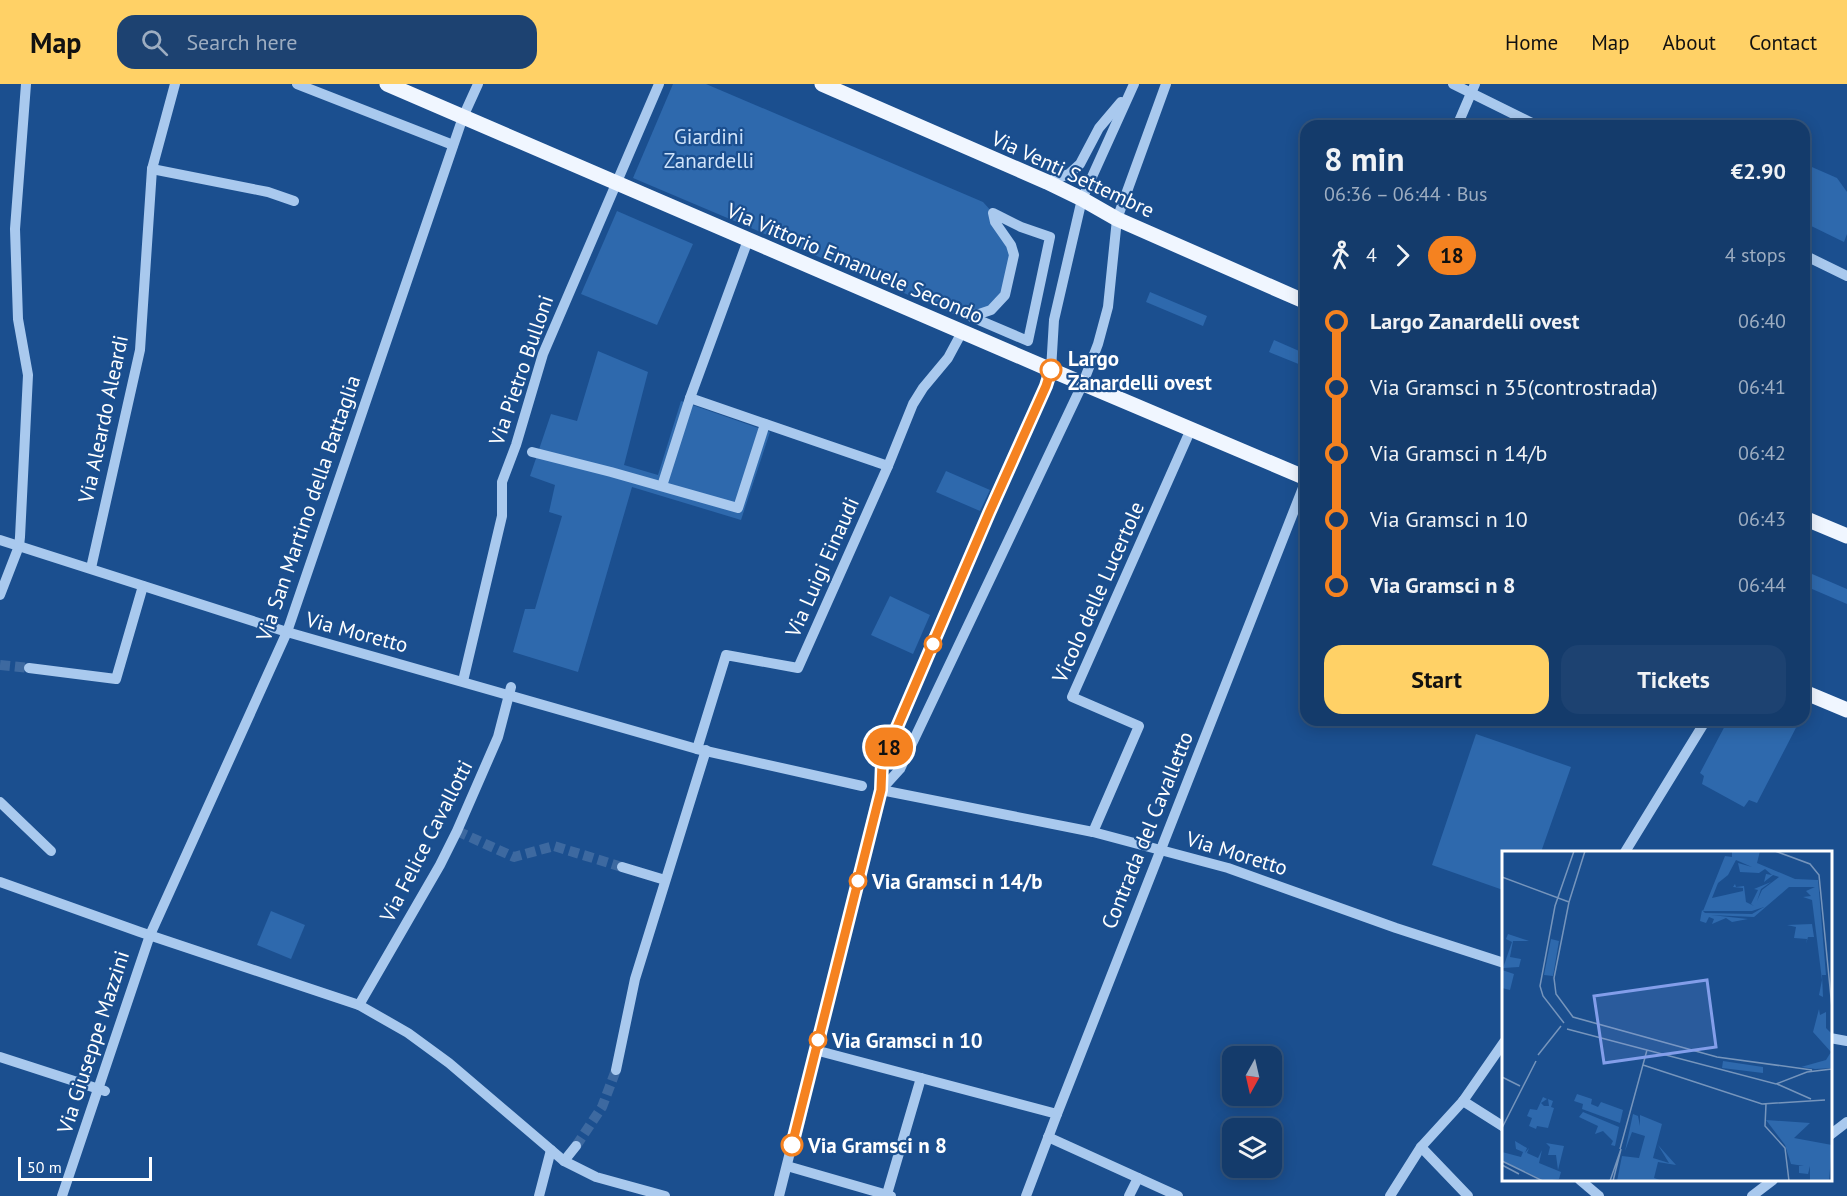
<!DOCTYPE html>
<meta charset="utf-8">
<style>
body{margin:0;font-family:"PT Sans",sans-serif;background:#1d4271;color:#f1f3f6;height:100vh;display:flex;flex-direction:column;font-size:22px;white-space:nowrap}
*{box-sizing:border-box;margin:0}
p{font-size:20px;color:#9dadc1}
.icon{flex:none;width:33px;height:33px;fill:none;stroke:currentColor;stroke-width:2;stroke-linecap:round;stroke-linejoin:round}
.map{position:relative;flex:1;overflow:hidden}
.sheet{position:absolute;left:1300px;top:36px;width:510px;height:606px;display:flex;flex-direction:column;background:#143b6b;border-radius:18px;box-shadow:0 3px 15px #0003,0 0 0 2px #33557e}
.sheet>*{flex:none}
.badge{padding:0 12px;border-radius:20px;font-size:21px;line-height:39px}
.needle{width:39px;rotate:188deg}
.buttons{position:absolute;left:1222px;top:962px;display:grid;gap:12px}
.buttons a{display:grid;place-items:center;width:60px;height:60px;border-radius:12px;background:#143b6b;box-shadow:0 3px 15px #0003,0 0 0 2px #33557e;font-size:30px}
.scale{position:absolute;left:18px;bottom:15px;width:134px;box-sizing:border-box;padding-left:6px;border:3px solid #fff;border-top:0;font-size:16px;line-height:21px;white-space:nowrap;color:#fff;-webkit-text-stroke:4px #1b4f8f;paint-order:stroke}
.map>.badge{position:absolute;translate:-50% -50%;box-shadow:0 0 0 3px #fff}
.legs{display:flex;align-items:center;gap:9px;height:66px;padding:0 24px;font-size:20px}
.legs p{margin-inline-start:auto}
.head{display:flex;align-items:center;justify-content:space-between;height:102px;padding:0 24px}
h1{font-size:33px;font-weight:700;line-height:45px}
.primary-button{display:flex;gap:12px;margin-top:auto;padding:12px 24px}
.primary-button a{flex:1;height:69px;border-radius:18px;background:#ffd166;color:#111;font-size:24px;font-weight:700;line-height:69px;text-align:center}
.primary-button a+a{background:#1d4271;color:#f1f3f6}
ul{padding:0 24px;list-style:none}
li{display:flex;align-items:center;gap:21px;height:66px;font-size:22px}
li i{display:grid;place-items:center;width:9px;height:100%;margin:0 8px;background:currentColor}
li i::after{content:'';width:15px;height:15px;margin:-8px;border:4px solid;border-radius:50%;background:#143b6b}
li p{margin-inline-start:auto}
li:first-child i{background:linear-gradient(#0000 50%,currentColor 0)}
li:last-child i{background:linear-gradient(currentColor 50%,#0000 0)}
header{display:flex;align-items:center;gap:36px;box-sizing:border-box;height:84px;padding:0 30px;background:#ffd166;color:#111}
header strong{font-size:28px}
nav{display:flex;gap:33px;margin-inline-start:auto;font-size:21px}
.search{width:420px;height:54px;background:#1d4271;display:flex;align-items:center;gap:15px;box-sizing:border-box;padding:0 21px;border-radius:18px;color:#9dadc1;font-size:22px}
.map>svg:first-child{display:block}
.green{fill:#2e69ad}
.lines{fill:none;stroke-linecap:round;stroke-linejoin:round}
.minor-tunnel{stroke:#3d69a0;stroke-width:10;stroke-dasharray:10 5;stroke-linecap:butt}
.minor{stroke:#a9c9ee;stroke-width:10}
.major{stroke:#f0f6ff;stroke-width:15}
.line-1-casing{stroke:#fff;stroke-width:14}
.line-1{stroke:#f58220;stroke-width:9}
.stop-1-dot{fill:#fff;stroke:#f58220;stroke-width:3}
.labels{text-anchor:middle;dominant-baseline:central;stroke-width:4.5;stroke-linejoin:round;paint-order:stroke}
.park-label{font-size:21px;fill:#cfe3fa;stroke:#1b4f8f}
.street-label{font-size:21px;fill:#fff;stroke:#1b4f8f}
.stop-label{font-size:21px;font-weight:bold;fill:#fff;stroke:#1b4f8f;text-anchor:start}
.inset-road{fill:none;stroke:#7695bc;stroke-width:1.5}
.view{fill:#839eea;fill-opacity:0.15;stroke:#839eea;stroke-width:3}
.inset-edge{fill:none;stroke:#fff;stroke-width:3}
</style>
<header>
<strong>Map</strong>
<div class="search"><svg class="icon" aria-label="search" viewBox="0 0 24 24"><circle cx="10" cy="10" r="6"/><path d="M15 15l6 6"/></svg>Search here</div>
<nav><a>Home</a><a>Map</a><a>About</a><a>Contact</a></nav>
</header>
<div class="map">
<svg width="1847" height="1112" viewBox="0 0 1847 1112">
<rect width="100%" height="100%" fill="#1b4f8f"/>
<!-- green -->
<g class="green">
<polygon points="673,0 706,0 983,118 993,129 1011,161 1005,211 979,230 958,232 633,94"/>
<polygon points="1805,80 1837,94 1847,108 1847,150 1844,158 1805,139"/>
<polygon points="617,127 693,160 657,241 581,210"/>
<polygon points="1150,208 1207,232 1203,242 1146,218"/>
<polygon points="1274,256 1306,270 1306,283 1269,268"/>
<polygon points="598,267 648,288 624,381 658,391 681,317 770,348 741,436 632,403 578,588 513,568 525,525 535,525 562,432 549,428 555,401 530,392 551,330 577,337"/>
<polygon points="946,387 990,406 980,427 936,408"/>
<polygon points="1805,487 1847,505 1847,520 1805,502"/>
<polygon points="890,512 930,531 913,570 871,551"/>
<polygon points="1728,636 1800,636 1757,719 1749,716 1744,723 1702,700 1704,692 1700,689"/>
<polygon points="1476,650 1571,683 1541,768 1504,768 1503,806 1432,781"/>
<polygon points="271,827 305,841 291,875 257,861"/>
</g>
<g class="lines">
<!-- minor-tunnel -->
<g class="minor-tunnel">
<polyline points="0,581 29,584"/>
<polyline points="457,747 514,773 554,762 622,783"/>
<polyline points="576,1062 602,1023 616,986"/>
</g>
<!-- minor -->
<g class="minor">
<polyline points="297,0 453,61"/>
<polyline points="1453,0 1538,42"/>
<polyline points="1457,42 1475,0"/>
<polyline points="152,85 268,108 294,117"/>
<polyline points="1047,98 1069,90 1080,80 1099,44 1121,18"/>
<polygon points="993,129 1021,143 1050,153 1028,257 967,231 979,230 991,226 1005,211 1014,171 1011,161 995,138"/>
<polyline points="748,156 690,314 888,382"/>
<polyline points="1804,171 1847,192"/>
<polyline points="532,368 611,388 738,424 765,340"/>
<polyline points="662,402 690,314"/>
<polyline points="0,456 287,548 697,665 862,702"/>
<polyline points="91,484 140,266 152,85 175,0"/>
<polyline points="0,511 19,462 20,453 28,291 18,235 15,145 26,0"/>
<polyline points="29,584 116,595 143,502"/>
<polyline points="463,597 502,432 502,398 516,361 543,270 659,0"/>
<polyline points="697,665 726,571 798,584 888,382 913,320 923,304 948,274 962,248"/>
<polyline points="881,706 900,685 1083,299 1098,260 1108,223 1117,135 1166,0"/>
<polyline points="881,706 1093,748 1228,784 1396,844 1504,879"/>
<polyline points="0,718 51,767"/>
<polyline points="1093,748 1139,642 1072,613 1191,345"/>
<polyline points="1625,768 1706,636"/>
<polyline points="622,783 665,796"/>
<polyline points="0,798 140,848 359,921 408,949 449,979 564,1077 596,1093 665,1112"/>
<polyline points="359,921 440,781 457,747 498,653 511,603"/>
<polyline points="1830,954 1847,957"/>
<polyline points="815,966 1057,1030"/>
<polyline points="0,973 105,1007"/>
<polyline points="616,986 635,895 706,666"/>
<polyline points="1463,1017 1504,1043"/>
<polyline points="1830,1051 1847,1038"/>
<polyline points="1048,1053 1178,1112"/>
<polyline points="1421,1063 1468,1112"/>
<polyline points="564,1077 576,1062"/>
<polyline points="787,1082 891,1112"/>
<polyline points="1580,1096 1599,1112"/>
<polyline points="887,1110 921,994"/>
<polyline points="62,1112 150,851 287,548 463,33 478,0"/>
<polyline points="539,1112 551,1066"/>
<polyline points="779,1112 881,706 882,678 989,429 1046,302 1051,286 1054,236 1082,115 1134,0"/>
<polyline points="1026,1112 1057,1030 1306,396"/>
<polyline points="1129,1112 1138,1094"/>
<polyline points="1390,1112 1421,1063 1463,1017 1504,958"/>
<polyline points="1752,1112 1773,1096"/>
</g>
<!-- major -->
<g class="major">
<polyline points="387,0 1051,286 1306,394"/>
<polyline points="822,0 1047,98 1082,115 1117,135 1306,218"/>
<polyline points="1804,434 1847,452"/>
<polyline points="1804,608 1847,626"/>
</g>
</g>
<g class="lines">
<!-- line-1 casing -->
<g class="line-1-casing">
<polyline id="line-1" points="792,1061 881,706 882,678 989,429 1046,302 1051,286"/>
</g>
<!-- line-1 -->
<use href="#line-1" class="line-1"/>
</g>
<!-- markers -->
<g class="stop-1-dot">
<circle cx="1051" cy="286" r="10"/>
<circle cx="933" cy="560" r="8"/>
<circle cx="858" cy="797" r="8"/>
<circle cx="818" cy="956" r="8"/>
<circle cx="792" cy="1061" r="10"/>
</g>
<g class="labels">
<!-- park labels -->
<g class="park-label">
<text x="709" y="52">Giardini<tspan x="709" dy="24">Zanardelli</tspan></text>
</g>
<!-- street labels -->
<g class="street-label">
<text transform="translate(1073 90) rotate(25)">Via Venti Settembre</text>
<text transform="translate(855 179) rotate(23)">Via Vittorio Emanuele Secondo</text>
<text transform="translate(521 286) rotate(-71)">Via Pietro Bulloni</text>
<text transform="translate(103 335) rotate(-78)">Via Aleardo Aleardi</text>
<text transform="translate(308 424) rotate(-71)">Via San Martino della Battaglia</text>
<text transform="translate(822 483) rotate(-66)">Via Luigi Einaudi</text>
<text transform="translate(1098 508) rotate(-66)">Vicolo delle Lucertole</text>
<text transform="translate(357 548) rotate(15)">Via Moretto</text>
<text transform="translate(1147 746) rotate(-68)">Contrada del Cavalletto</text>
<text transform="translate(426 757) rotate(-63)">Via Felice Cavallotti</text>
<text transform="translate(1237 769) rotate(17)">Via Moretto</text>
<text transform="translate(93 958) rotate(-72)">Via Giuseppe Mazzini</text>
</g>
<!-- stop labels -->
<g class="stop-label">
<text x="1068" y="274">Largo<tspan x="1068" dy="24">Zanardelli ovest</tspan></text>
<text x="872" y="797">Via Gramsci n 14/b</text>
<text x="832" y="956">Via Gramsci n 10</text>
<text x="808" y="1061">Via Gramsci n 8</text>
</g>
</g>
<!-- overview -->
<g transform="translate(1502 767)">
<rect width="330" height="330" fill="#1b4f8f"/>
<path d="M 230,0 L 258,0 L 255,12 L 293,28 L 316,29 L 324,124 L 320,124 L 321,146 L 317,144 L 320,129 L 310,49 L 301,46 L 309,45 L 304,40 L 313,36 L 287,36 L 252,66 L 209,64 L 246,68 L 230,71 L 224,67 L 210,73 L 212,68 L 207,66 L 204,72 L 198,70 L 200,59 L 203,62 L 250,63 L 262,56 L 250,60 L 201,60 L 223,5 L 230,6 ZM 234,9 L 250,16 L 236,12 L 238,21 L 257,22 L 263,18 L 270,24 L 264,23 L 262,31 L 271,24 L 277,26 L 260,39 L 255,50 L 259,38 L 269,31 L 252,38 L 256,39 L 249,53 L 252,55 L 244,51 L 242,35 L 234,36 L 233,33 L 231,36 L 241,37 L 241,40 L 210,47 L 216,32 L 226,24 ZM 310,73 L 312,86 L 306,86 L 304,93 L 305,88 L 292,87 L 294,76 L 285,74 ZM 6,83 L 27,90 L 11,90 L 8,106 L 19,108 L 17,116 L 1,117 L 10,91 L 4,88 ZM 49,88 L 57,90 L 51,125 L 42,124 ZM 0,119 L 12,123 L 8,139 L 0,137 ZM 317,158 L 318,164 L 324,161 L 324,177 L 330,183 L 330,217 L 313,218 L 299,216 L 324,209 L 329,201 L 311,181 ZM 221,210 L 261,216 L 261,222 L 220,217 ZM 75,243 L 90,248 L 89,253 L 96,256 L 99,251 L 121,259 L 118,272 L 80,258 L 81,253 L 72,250 ZM 41,246 L 45,248 L 39,252 L 42,255 L 47,255 L 46,248 L 51,250 L 49,256 L 52,257 L 46,277 L 35,275 L 34,278 L 27,275 L 30,267 L 25,265 L 28,258 L 35,259 ZM 81,261 L 117,276 L 113,295 L 109,294 L 111,290 L 101,280 L 93,283 L 96,275 L 77,266 ZM 131,263 L 136,265 L 138,275 L 138,264 L 160,273 L 151,307 L 167,312 L 156,294 L 174,314 L 156,311 L 152,327 L 161,330 L 115,330 L 120,305 L 137,307 L 143,285 L 130,281 L 123,300 ZM 264,269 L 308,272 L 292,287 L 330,294 L 327,330 L 308,330 L 308,315 L 306,323 L 297,322 L 297,315 L 302,315 L 289,313 L 283,294 ZM 13,290 L 25,297 L 23,302 L 27,297 L 25,302 L 36,307 L 40,299 L 37,312 L 59,321 L 57,328 L 43,330 L 0,310 L 0,301 L 19,306 L 21,301 L 14,298 ZM 44,292 L 62,295 L 56,319 L 54,304 L 46,304 L 48,296 Z" fill="#2e69ad" fill-rule="evenodd"/>
<path class="inset-road" d="M 83,0 L 67,51 L 52,127 L 54,143 L 71,166 L 215,206 L 310,219M 273,0 L 308,13 L 317,24 L 330,157M 0,26 L 67,51M 62,172 L 41,145 L 38,135 L 53,55 L 72,0M 65,178 L 274,233 L 305,221 L 330,218M 36,204 L 59,175M 141,214 L 260,253 L 323,249M 0,226 L 18,235M 275,233 L 309,248M 264,253 L 263,275 L 283,297 L 287,330M 0,277 L 34,210M 118,298 L 145,199M 0,310 L 41,330M 0,314 L 17,323M 108,330 L 119,298 L 111,330"/>
<path class="view" d="M 205,129 L 214,196 L 102,212 L 92,145 Z"/>
<rect width="330" height="330" class="inset-edge"/>
</g>
</svg>
<div class="buttons">
<a><svg class="needle" viewBox="-14 -14 28 28"><path d="M0-13l5 13h-10z" fill="#e53935"/><path d="M0 13l5-13h-10z" fill="#9dadc1"/></svg></a>
<a><svg class="icon" aria-label="layers" viewBox="0 0 24 24"><path d="M12 4l9 5-9 5-9-5zM3 14l9 5 9-5"/></svg></a>
</div>
<div class="scale">50 m</div>
<b class="badge" style="left:889px;top:663px;background:#f58220;color:#111">18</b>
<section class="sheet">
<div class="head"><div><h1>8 min</h1><p>06:36 – 06:44 · Bus</p></div><b>€2.90</b></div>
<div class="legs"><svg class="icon" aria-label="walk" viewBox="0 0 24 24"><circle cx="13" cy="4" r="2"/><path d="M13 8l-2 6 4 7M11 14l-3 7M7 12l3-4h3l4 4"/></svg>4<svg class="icon" aria-label="forward" viewBox="0 0 24 24"><path d="M9 5l7 7-7 7"/></svg><b class="badge" style="background:#f58220;color:#111">18</b><p>4 stops</p></div>
<ul>
<li><i style="color:#f58220"></i><b>Largo Zanardelli ovest</b><p>06:40</p></li>
<li><i style="color:#f58220"></i><span>Via Gramsci n 35(controstrada)</span><p>06:41</p></li>
<li><i style="color:#f58220"></i><span>Via Gramsci n 14/b</span><p>06:42</p></li>
<li><i style="color:#f58220"></i><span>Via Gramsci n 10</span><p>06:43</p></li>
<li><i style="color:#f58220"></i><b>Via Gramsci n 8</b><p>06:44</p></li>
</ul>
<div class="primary-button"><a>Start</a><a>Tickets</a></div>
</section>
</div>
